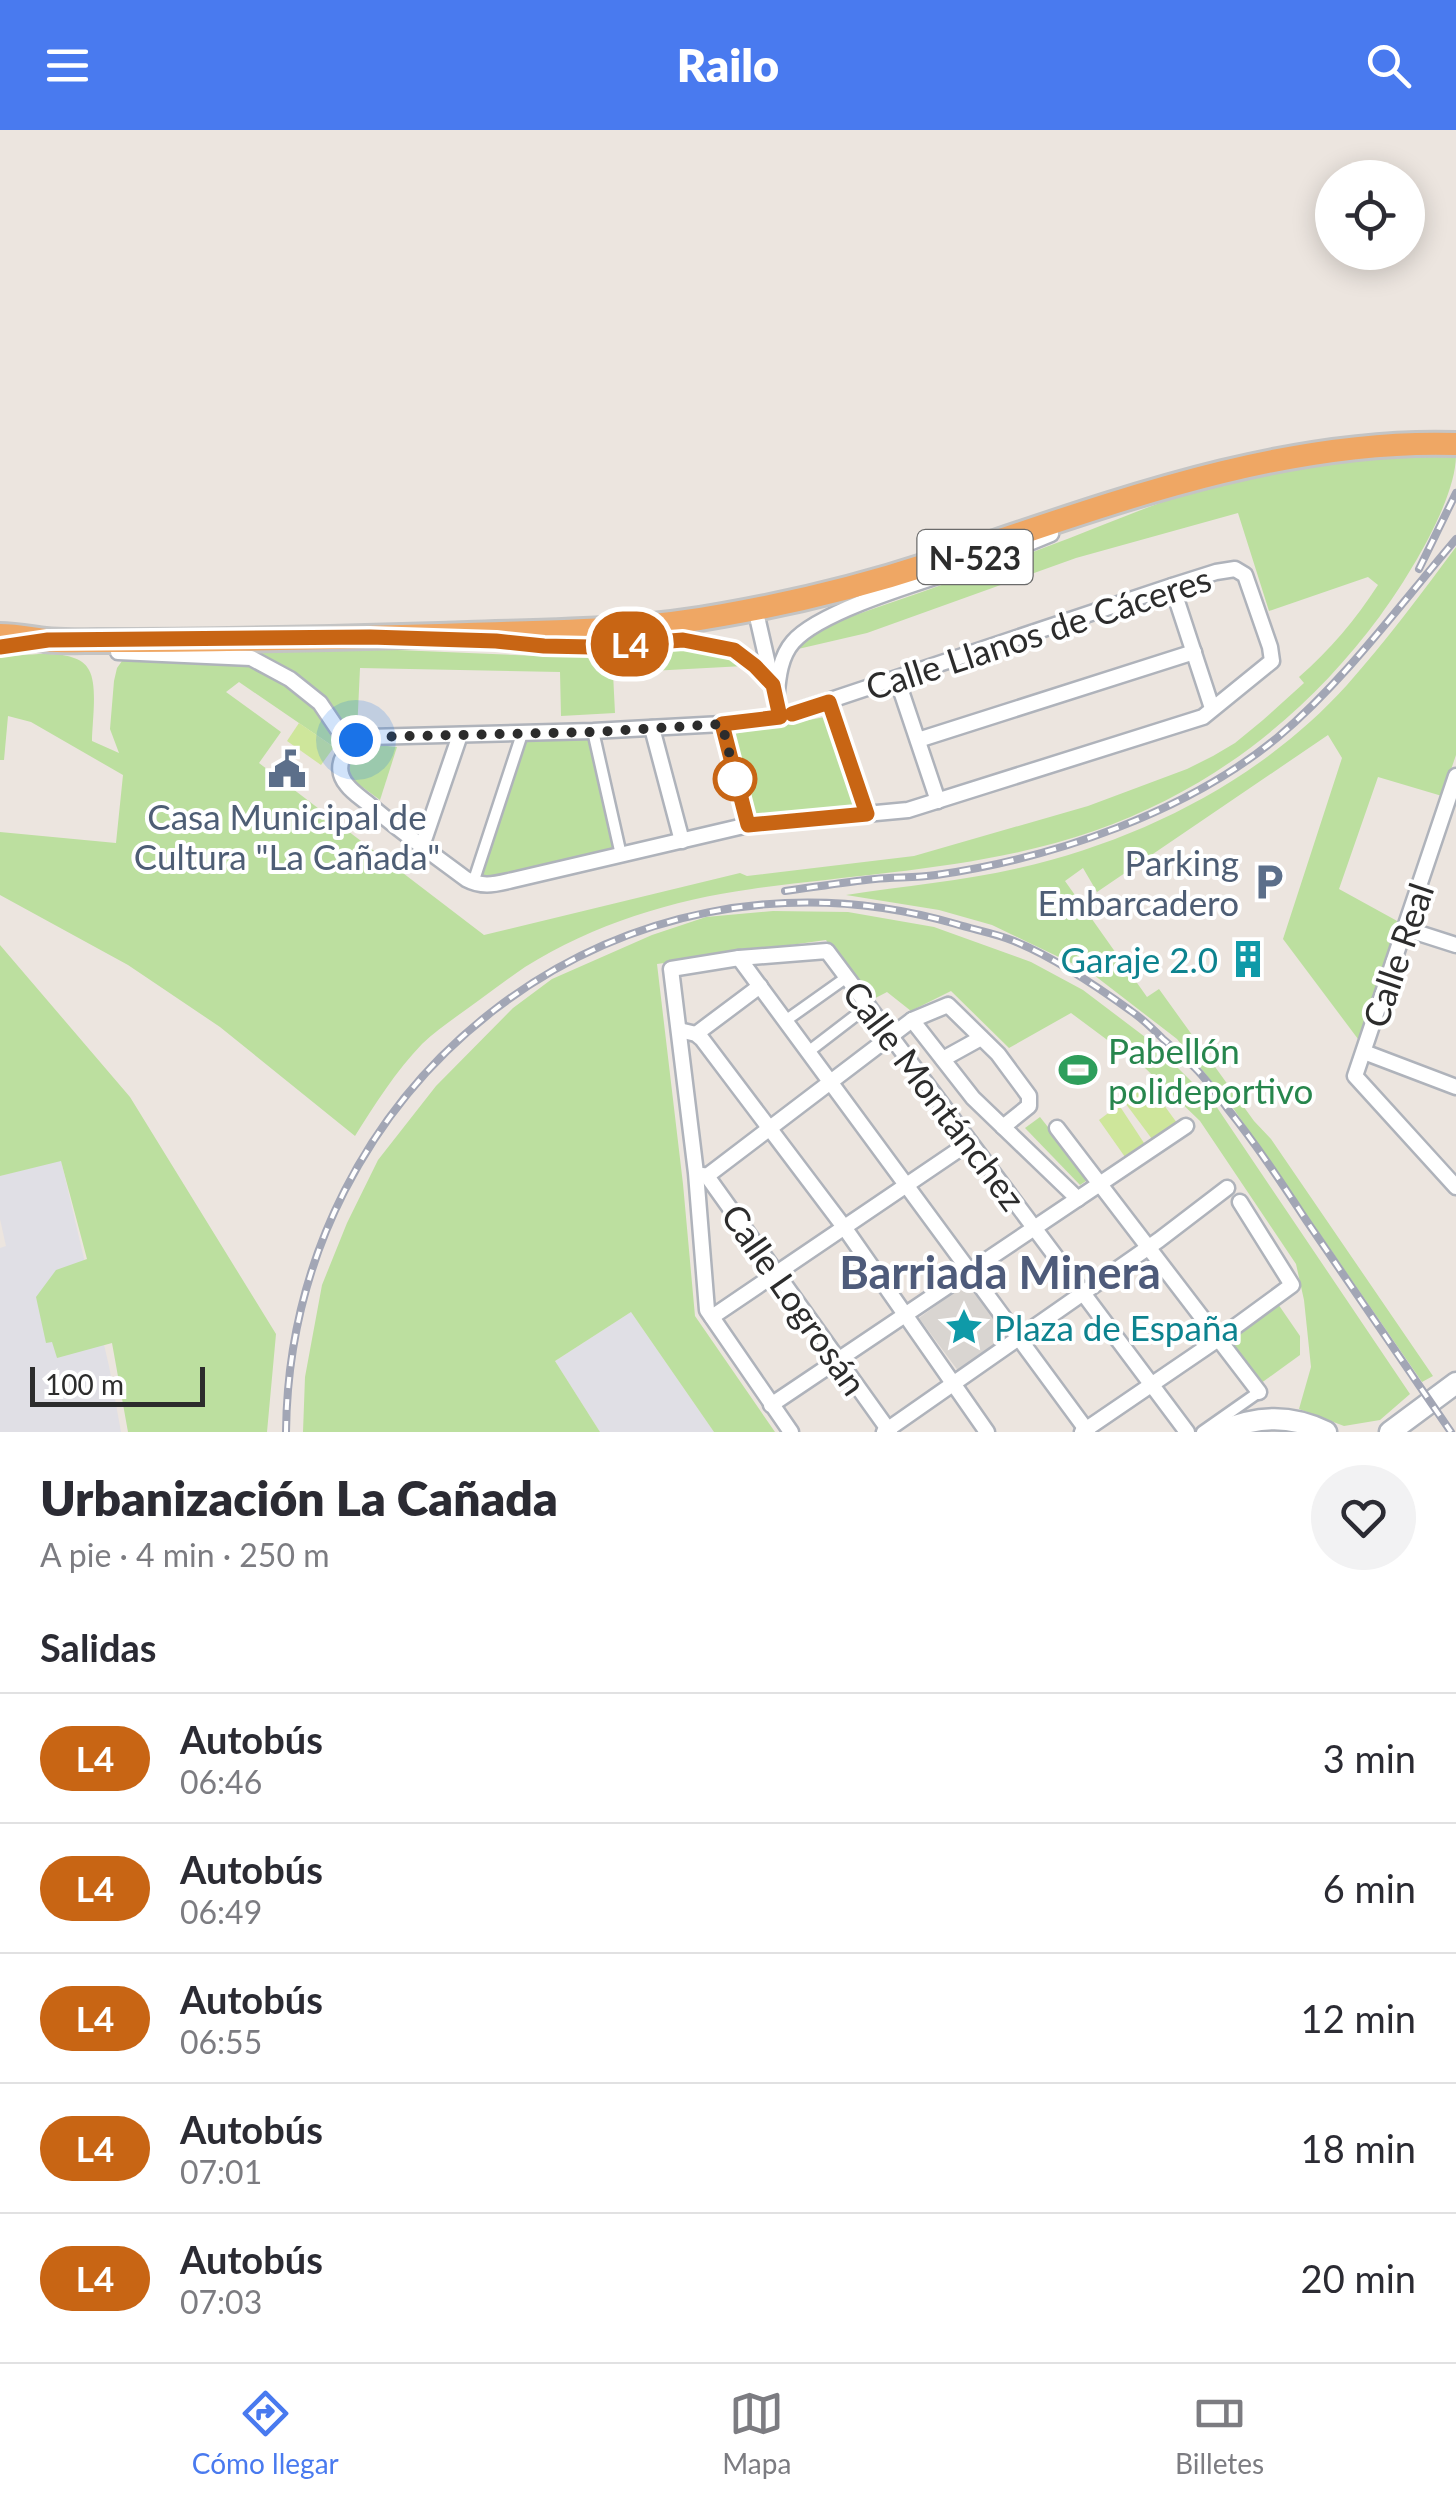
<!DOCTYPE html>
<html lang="es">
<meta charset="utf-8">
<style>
body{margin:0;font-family:Lato,sans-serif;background:#f2f2f3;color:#2b2b33;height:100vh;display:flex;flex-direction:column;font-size:38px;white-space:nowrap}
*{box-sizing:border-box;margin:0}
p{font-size:32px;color:#7c7c81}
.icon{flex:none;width:55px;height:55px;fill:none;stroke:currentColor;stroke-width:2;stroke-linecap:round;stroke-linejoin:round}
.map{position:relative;height:1302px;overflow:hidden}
.drawer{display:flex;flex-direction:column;background:#fff;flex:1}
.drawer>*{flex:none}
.badge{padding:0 20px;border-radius:32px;font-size:35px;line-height:65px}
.tools{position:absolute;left:1315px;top:30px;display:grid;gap:20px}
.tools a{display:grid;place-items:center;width:110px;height:110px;border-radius:50%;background:#fff;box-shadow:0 5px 25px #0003;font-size:50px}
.scale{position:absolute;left:30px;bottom:25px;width:175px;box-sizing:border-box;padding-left:10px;border:5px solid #2c2c2c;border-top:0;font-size:28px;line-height:35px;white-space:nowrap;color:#2c2c2c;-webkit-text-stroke:8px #fff;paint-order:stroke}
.you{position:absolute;width:50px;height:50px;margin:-25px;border:8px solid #fff;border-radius:50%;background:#1a73e8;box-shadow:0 0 0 15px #1a73e833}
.map>.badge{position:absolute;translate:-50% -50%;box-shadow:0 0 0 5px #fff}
h2{padding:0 40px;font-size:38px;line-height:90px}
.round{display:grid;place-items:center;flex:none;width:105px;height:105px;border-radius:52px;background:#f2f2f3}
.overview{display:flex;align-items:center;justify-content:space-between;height:170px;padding:0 40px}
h1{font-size:48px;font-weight:800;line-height:75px}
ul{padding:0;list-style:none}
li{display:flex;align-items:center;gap:30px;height:130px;padding:0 40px;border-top:2px solid #e1e1e2}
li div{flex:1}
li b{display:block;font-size:38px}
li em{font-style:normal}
li .badge{min-width:110px;font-weight:700;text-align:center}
header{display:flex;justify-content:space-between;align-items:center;height:130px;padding:0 40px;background:#497aef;color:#fff;font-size:45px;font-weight:800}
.menu{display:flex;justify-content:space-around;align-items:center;height:140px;border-top:2px solid #e1e1e2;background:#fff;font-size:28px;color:#7c7c81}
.menu a{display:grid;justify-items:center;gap:5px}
.menu .current{color:#497aef}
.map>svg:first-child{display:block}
.industrial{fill:#e0dfe5}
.green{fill:#bcdf9f}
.pitch{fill:#cee69b}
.plaza{fill:#d9d5d1}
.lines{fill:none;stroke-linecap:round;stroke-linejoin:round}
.pedestrian-casing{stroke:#afb3bb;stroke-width:15}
.minor-casing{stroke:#afb3bb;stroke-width:19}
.secondary-casing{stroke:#afb3bb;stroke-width:25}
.trunk-casing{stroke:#c4c4c4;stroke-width:28}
.pedestrian{stroke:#fff;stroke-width:10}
.minor{stroke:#fff;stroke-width:14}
.secondary{stroke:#fff;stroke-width:20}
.trunk{stroke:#efa764;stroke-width:22}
.rail-casing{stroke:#a2a6b5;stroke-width:8}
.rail{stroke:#fff;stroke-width:4;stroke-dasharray:11;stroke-linecap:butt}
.line-casing{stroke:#fff;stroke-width:22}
.line{stroke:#c86514;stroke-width:15}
.walk{stroke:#2c2c2c;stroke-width:10;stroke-dasharray:0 18}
.stop-dot{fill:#fff;stroke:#c86514;stroke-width:5}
.labels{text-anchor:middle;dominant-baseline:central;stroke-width:8;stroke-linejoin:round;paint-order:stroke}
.shield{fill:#fff;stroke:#6b6b6b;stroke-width:2.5}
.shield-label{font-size:32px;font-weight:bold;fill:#2c2c2c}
.street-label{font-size:35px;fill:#2c2c2c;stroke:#fff}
.service-label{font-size:35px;fill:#4e5e75;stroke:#fff}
.culture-label{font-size:35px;fill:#0d838f;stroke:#fff;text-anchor:end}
.leisure-label{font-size:35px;fill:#27864d;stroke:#fff;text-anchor:start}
.district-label{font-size:45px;font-weight:bold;fill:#4e5b7a;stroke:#fff}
</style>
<header><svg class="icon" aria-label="menu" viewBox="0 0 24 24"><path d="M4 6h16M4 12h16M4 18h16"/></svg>Railo<svg class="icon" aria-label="search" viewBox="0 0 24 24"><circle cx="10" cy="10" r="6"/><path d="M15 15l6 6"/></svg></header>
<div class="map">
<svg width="1456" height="1302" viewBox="0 0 1456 1302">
<rect width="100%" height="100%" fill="#ece5df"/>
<!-- industrial -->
<g class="industrial">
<polygon points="61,1030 109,1236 121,1302 0,1302 0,1118 6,1116 0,1089 0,1046"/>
<polygon points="631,1182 714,1302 600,1302 555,1231"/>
</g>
<!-- green -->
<g class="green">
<path d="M 1421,324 L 1456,325 C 1456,371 1407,449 1380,486 C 1306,586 1211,660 1094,701 C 985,739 865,743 752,759 C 672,770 594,794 525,837 C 510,847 496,858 482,868 C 462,883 440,897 422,914 C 396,941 375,974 355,1006 L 220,897 L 128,835 L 0,765 L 0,702 L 116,713 L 123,645 L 31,592 L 8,586 L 4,630 L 0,630 L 0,527 C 23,526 77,516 89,540 C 98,556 92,593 92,611 L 119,623 L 110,599 L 114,551 L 117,538 L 122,531 L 138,523 L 350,518 L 564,527 L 692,520 L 724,526 L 736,530 L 744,536 L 613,543 L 615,583 L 561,586 L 560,542 L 360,538 L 357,602 L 342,608 L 334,617 L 239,552 L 226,562 L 281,602 L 259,633 L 484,805 L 740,743 L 747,746 L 914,726 L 1088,676 L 1187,639 L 1213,626 L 1235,613 L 1263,590 L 1304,553 L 1299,547 C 1330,520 1356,489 1378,455 L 1368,447 L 1269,481 L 1238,383 L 1076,428 L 867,503 L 798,519 L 798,514 L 824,496 C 898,470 973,445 1046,417 C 1106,395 1164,368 1225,352 C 1289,335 1355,328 1421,324 Z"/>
<path d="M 1456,417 L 1456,625 L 1442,666 L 1378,647 L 1339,759 L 1399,792 L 1361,913 L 1283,809 L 1342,628 L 1328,605 L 1097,762 L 1083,738 L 1065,751 L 1147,867 L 1159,859 L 1254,991 L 1271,1009 L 1433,1246 L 1422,1252 L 1231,975 L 1177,909 L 1090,842 L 992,795 L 939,780 L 846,765 C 904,756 963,751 1019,738 C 1142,710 1262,649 1347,555 C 1386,511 1421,464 1456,417 Z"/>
<polygon points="825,587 855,677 753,687 733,604"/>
<polygon points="596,609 624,716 482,750 475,745 519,612"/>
<polygon points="377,615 397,617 380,670 350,648 349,627 361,616"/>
<polygon points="773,781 848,782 934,797 1031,832 1083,860 1153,913 1216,976 1410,1264 1380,1290 1344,1296 1299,1279 1311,1237 1304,1170 1296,1134 1200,991 1145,938 1071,883 1009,918 951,861 911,881 887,862 866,873 826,810 657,834 683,1054 695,1186 775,1302 714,1302 631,1182 555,1231 600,1302 303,1302 305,1247 322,1155 347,1093 378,1030 436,956 513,878 552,849 652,805 706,787"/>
<polygon points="0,815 130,967 276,1204 267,1302 128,1302 112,1213 57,1228 52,1212 46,1213 36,1167 56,1140 87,1129 61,1031 0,1046"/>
<polygon points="1040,987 1089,1049 1080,1055 1025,998"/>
<polygon points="1278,1174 1300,1206 1300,1225 1257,1256 1223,1211"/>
</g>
<!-- pitch -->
<g class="pitch">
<polygon points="299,593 334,617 321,635 287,611"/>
<polygon points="1148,953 1177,993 1152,1009 1123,970"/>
<polygon points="1119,975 1144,1013 1125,1027 1099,990"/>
</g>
<!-- plaza -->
<polygon class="plaza" points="969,1151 1009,1206 959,1242 919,1188"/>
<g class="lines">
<!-- pedestrian casing -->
<g class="pedestrian-casing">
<g id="pedestrian">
<polyline points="593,601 621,725"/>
<polyline points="473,753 522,604"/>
<polyline points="785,891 847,847"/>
<polyline points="808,922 868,876"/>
<polyline points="1202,1302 1259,1262"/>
</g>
</g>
<!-- minor casing -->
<g class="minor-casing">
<g id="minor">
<path d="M 1235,439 L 1245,445 L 1270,517 L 1272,531 L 1203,587 L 908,680 L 748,695 L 513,750 C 495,754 483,758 466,749 C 434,725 401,702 371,676 C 363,669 353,663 347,655 C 330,635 348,613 368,607 L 593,601 L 722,594 L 780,587 L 1172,456 L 1216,442 Z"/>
<polyline points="1172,456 1212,578"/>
<polyline points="758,491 772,552"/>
<polyline points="506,512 591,517 683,510 733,520 755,535 773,555"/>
<polyline points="118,522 251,528 290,549 320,573 349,616"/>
<polyline points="897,549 938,671"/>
<path d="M 776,571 C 778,551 779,528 793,512 C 821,479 934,448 978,433 C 1003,424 1027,414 1051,404"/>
<polyline points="829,572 867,684"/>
<polyline points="722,594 748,695"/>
<polyline points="652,598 682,711"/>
<polyline points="918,610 1194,522"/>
<polyline points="1456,646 1355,946 1456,1057"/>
<polyline points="422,716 460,605"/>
<polyline points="1406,799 1456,815"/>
<polyline points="739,828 1088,1302"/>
<polyline points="912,890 948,875 998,924 1029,966 1029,976 1003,997"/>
<polyline points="679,900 696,904 702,909 844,1097 987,1302"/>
<polyline points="696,904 760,856"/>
<polyline points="1364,922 1456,957"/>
<polyline points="943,929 981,908"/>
<polyline points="1057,998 1259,1262"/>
<polyline points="703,1045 707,1046 890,1302"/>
<polyline points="707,1046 912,890 973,968 1078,1069"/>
<polyline points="712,1187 970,1012"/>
<polyline points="771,1275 1186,996"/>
<polyline points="791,1302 707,1180 696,1043 671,839 739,828 827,821 1187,1302"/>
<polyline points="884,1302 1159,1110 1227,1058"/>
<polyline points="1082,1302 1217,1210 1292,1155 1240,1072"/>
</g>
</g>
<!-- secondary casing -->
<g class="secondary-casing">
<g id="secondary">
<path d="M 1219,1302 C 1256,1286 1290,1284 1326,1302"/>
<polyline points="1390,1302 1456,1253"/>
</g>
</g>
<!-- trunk casing -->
<g class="trunk-casing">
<path id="trunk" d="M 0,505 C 15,505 30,508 45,510 C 62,512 80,511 98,511 C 221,511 345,508 468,504 C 554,501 639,501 723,485 C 792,473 862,456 929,434 C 1096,379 1276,308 1456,314"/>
</g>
<!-- pedestrian -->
<use href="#pedestrian" class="pedestrian"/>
<!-- minor -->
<use href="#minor" class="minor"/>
<!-- secondary -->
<use href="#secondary" class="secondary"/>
<!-- trunk -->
<use href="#trunk" class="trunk"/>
<!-- rail casing -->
<g class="rail-casing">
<g id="rail">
<polyline points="1419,439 1456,363"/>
<path d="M 785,761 C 815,757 845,752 875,749 C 895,747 916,748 936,745 C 1053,728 1186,683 1278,607 C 1345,550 1399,476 1456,409"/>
<path d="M 286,1302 C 290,952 615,695 956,794 C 975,800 995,803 1014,811 C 1051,826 1098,857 1131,881 C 1143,889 1153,899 1163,909 C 1174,918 1185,928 1195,938 C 1207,950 1217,964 1227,978 C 1256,1014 1281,1052 1306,1090 C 1354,1160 1402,1231 1451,1302"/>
</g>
</g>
<!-- rail -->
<use href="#rail" class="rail"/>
</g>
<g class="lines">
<!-- line casing -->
<g class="line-casing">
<polyline id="line" points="0,517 48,510 370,507 496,511 544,516 591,517 683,510 734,520 755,536 773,555 780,587 722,594 748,695 867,684 829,572 792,584"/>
</g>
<!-- line -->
<use href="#line" class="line"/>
<!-- walk -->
<polyline class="walk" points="356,610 368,607 594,602 722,594 738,658 735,649"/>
</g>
<!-- icons -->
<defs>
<g id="civic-bare" transform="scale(3)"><path d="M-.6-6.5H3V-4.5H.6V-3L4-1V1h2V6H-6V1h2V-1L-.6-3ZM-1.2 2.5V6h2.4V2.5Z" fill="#5c6f8a" stroke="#fff" stroke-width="2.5" paint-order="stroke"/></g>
<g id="parking-bare" transform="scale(3)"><path d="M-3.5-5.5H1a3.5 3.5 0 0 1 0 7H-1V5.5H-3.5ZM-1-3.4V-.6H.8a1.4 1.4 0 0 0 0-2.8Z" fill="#5c6f8a" stroke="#fff" stroke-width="2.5" paint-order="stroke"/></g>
<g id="building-bare" transform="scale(3)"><path d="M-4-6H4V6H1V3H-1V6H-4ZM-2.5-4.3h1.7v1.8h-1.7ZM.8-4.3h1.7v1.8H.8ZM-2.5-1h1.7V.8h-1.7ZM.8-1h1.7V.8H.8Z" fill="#0f9aa8" stroke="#fff" stroke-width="2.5" paint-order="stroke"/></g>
<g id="stadium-bare" transform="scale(3)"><path d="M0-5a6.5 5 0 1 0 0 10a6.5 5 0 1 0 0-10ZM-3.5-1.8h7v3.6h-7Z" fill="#2e9e5b" stroke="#fff" stroke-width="2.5" paint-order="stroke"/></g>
<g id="sight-bare" transform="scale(3)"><path d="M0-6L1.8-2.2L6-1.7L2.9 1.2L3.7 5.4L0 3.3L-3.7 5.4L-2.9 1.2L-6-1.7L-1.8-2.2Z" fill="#0f9aa8" stroke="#fff" stroke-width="2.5" paint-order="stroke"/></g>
</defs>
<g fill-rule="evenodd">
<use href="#civic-bare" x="287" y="639"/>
<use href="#parking-bare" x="1269" y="752"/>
<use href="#building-bare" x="1248" y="829"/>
<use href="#stadium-bare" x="1078" y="940"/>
<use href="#sight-bare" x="964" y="1197"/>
</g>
<!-- markers -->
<circle class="stop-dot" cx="735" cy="649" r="20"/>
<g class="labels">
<!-- shield labels -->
<rect class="shield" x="917.5" y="400" width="115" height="54" rx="8"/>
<g class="shield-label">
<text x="975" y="427">N-523</text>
</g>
<!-- street labels -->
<g class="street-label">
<text transform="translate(1038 502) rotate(-18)">Calle Llanos de Cáceres</text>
<text transform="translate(1397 825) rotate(-71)">Calle Real</text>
<text transform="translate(935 965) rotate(53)">Calle Montánchez</text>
<text transform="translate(795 1169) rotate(55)">Calle Logrosán</text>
</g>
<!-- service labels -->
<g class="service-label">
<text x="287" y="686">Casa Municipal de<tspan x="287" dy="40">Cultura "La Cañada"</tspan></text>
<text x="1239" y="732" text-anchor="end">Parking<tspan x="1239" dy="40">Embarcadero</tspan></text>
</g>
<!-- culture labels -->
<g class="culture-label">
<text x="1218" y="829">Garaje 2.0</text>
<text x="994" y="1197" text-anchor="start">Plaza de España</text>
</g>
<!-- leisure labels -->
<g class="leisure-label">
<text x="1108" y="920">Pabellón<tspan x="1108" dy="40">polideportivo</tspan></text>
</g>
<!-- district labels -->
<g class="district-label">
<text x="1000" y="1142">Barriada Minera</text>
</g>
</g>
</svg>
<div class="tools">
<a><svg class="icon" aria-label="locate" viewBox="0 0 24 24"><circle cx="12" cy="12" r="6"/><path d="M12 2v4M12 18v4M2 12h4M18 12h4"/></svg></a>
</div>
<div class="scale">100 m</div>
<div class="you" style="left:356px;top:610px"></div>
<b class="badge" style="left:630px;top:514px;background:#c86514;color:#fff">L4</b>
</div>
<section class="drawer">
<div class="overview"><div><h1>Urbanización La Cañada</h1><p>A pie · 4 min · 250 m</p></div><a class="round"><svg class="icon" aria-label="heart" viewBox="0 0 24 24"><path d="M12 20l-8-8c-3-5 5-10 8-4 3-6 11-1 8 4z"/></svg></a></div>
<h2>Salidas</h2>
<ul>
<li><span class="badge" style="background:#c86514;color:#fff">L4</span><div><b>Autobús</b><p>06:46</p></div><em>3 min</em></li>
<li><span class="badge" style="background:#c86514;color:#fff">L4</span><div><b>Autobús</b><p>06:49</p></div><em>6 min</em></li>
<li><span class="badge" style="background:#c86514;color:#fff">L4</span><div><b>Autobús</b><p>06:55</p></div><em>12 min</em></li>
<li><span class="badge" style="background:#c86514;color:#fff">L4</span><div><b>Autobús</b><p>07:01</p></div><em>18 min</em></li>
<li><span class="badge" style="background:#c86514;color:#fff">L4</span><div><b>Autobús</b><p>07:03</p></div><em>20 min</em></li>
</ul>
</section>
<nav class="menu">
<a class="current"><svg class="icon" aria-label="directions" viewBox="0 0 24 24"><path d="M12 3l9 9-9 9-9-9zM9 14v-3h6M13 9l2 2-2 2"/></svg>Cómo llegar</a>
<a><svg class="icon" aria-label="map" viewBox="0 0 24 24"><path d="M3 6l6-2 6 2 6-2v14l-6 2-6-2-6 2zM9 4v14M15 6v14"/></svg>Mapa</a>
<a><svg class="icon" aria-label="tickets" viewBox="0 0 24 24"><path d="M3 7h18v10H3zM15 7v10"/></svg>Billetes</a>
</nav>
